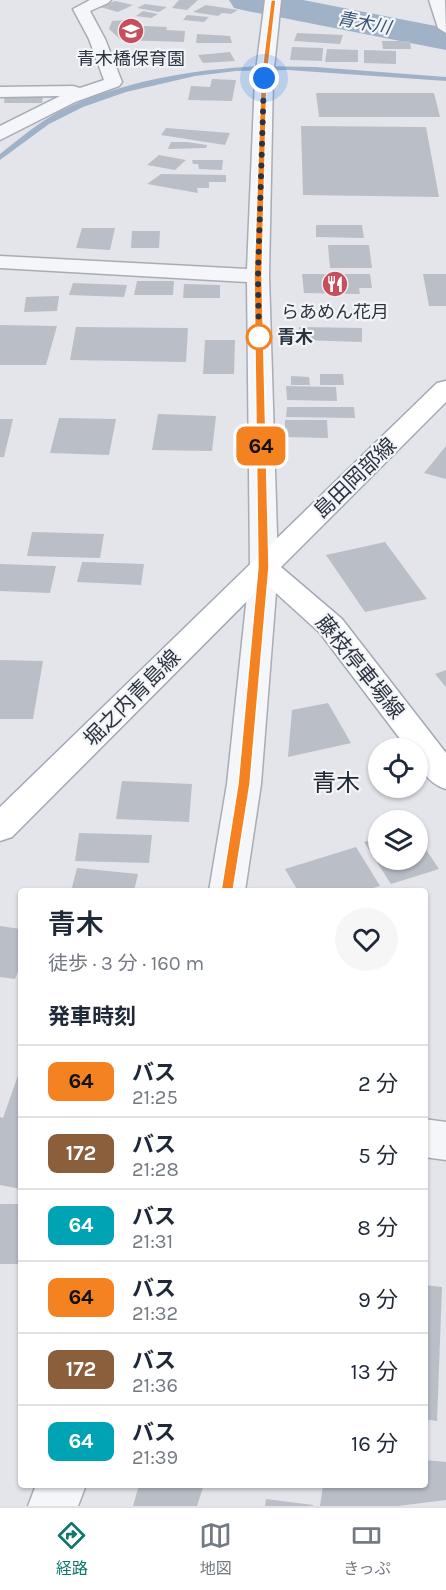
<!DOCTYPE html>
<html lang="ja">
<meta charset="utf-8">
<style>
body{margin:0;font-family:Karla,"Noto Sans JP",sans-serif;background:#f6f6f7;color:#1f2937;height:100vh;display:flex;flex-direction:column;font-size:22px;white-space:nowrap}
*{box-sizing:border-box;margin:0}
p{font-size:20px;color:#747a83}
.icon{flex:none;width:33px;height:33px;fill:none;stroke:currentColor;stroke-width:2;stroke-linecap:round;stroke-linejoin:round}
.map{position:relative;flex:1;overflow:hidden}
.details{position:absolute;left:18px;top:888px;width:410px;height:600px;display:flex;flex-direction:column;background:#fff;border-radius:6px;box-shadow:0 2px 4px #0004}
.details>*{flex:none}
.badge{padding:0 12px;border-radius:9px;font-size:21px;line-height:39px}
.tools{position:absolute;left:368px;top:738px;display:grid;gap:12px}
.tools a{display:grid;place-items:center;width:60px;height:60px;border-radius:50%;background:#fff;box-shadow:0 2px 4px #0004;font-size:30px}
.you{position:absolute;width:30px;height:30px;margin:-15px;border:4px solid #fff;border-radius:50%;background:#1a73e8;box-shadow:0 0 0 9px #1a73e833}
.map>.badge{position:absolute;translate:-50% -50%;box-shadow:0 0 0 3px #fff}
h2{padding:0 30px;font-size:22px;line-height:54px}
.round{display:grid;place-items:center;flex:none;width:63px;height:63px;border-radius:32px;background:#f6f6f7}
.summary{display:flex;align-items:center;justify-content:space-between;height:102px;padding:0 30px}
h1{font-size:28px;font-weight:600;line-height:45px}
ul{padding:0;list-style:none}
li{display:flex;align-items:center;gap:18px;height:72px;padding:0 30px;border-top:2px solid #e0e1e3}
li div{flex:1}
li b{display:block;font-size:22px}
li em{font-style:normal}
li .badge{min-width:66px;font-weight:700;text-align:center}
.tab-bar{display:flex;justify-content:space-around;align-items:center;height:84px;border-top:2px solid #e0e1e3;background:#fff;font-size:16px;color:#747a83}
.tab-bar a{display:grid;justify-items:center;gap:3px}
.tab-bar .selected{color:#0f766e}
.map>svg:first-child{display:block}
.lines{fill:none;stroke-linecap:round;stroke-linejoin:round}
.stream{fill:#a0b2c8;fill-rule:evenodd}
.river{fill:#a0b2c8;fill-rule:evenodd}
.building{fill:#babec7}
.minor-casing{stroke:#a8acb4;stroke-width:3}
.major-casing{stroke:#a2a9b5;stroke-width:3}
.minor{fill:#f5f6f9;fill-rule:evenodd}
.major{fill:#fff;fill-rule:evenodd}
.line{fill:#f58220;stroke:#fff;stroke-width:1.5}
.walk{stroke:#2b3341;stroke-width:6;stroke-dasharray:0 10.8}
.stop-dot{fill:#fff;stroke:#f58220;stroke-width:3}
.labels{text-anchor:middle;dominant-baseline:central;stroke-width:4.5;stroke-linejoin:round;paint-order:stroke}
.far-water-label{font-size:18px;font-style:italic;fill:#375074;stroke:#f2f4f7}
.far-poi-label{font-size:18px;fill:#2b3341;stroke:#f2f4f7}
.far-stop-label{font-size:18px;font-weight:bold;fill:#2b3341;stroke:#f2f4f7;text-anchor:start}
.street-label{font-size:21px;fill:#2b3341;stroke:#f2f4f7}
.quarter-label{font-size:24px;fill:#1d2432;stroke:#f2f4f7}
</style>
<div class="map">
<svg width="446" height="1506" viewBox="0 0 446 1506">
<rect width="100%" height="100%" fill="#e3e5ea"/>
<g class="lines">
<!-- stream -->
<path class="stream" d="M 262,66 L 315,67 L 446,77 L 446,81 L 288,70 L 236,71 L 195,76 L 126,92 L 83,107 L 49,124 L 0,160 L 0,154 C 19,139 39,122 60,111 C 121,81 195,69 262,66 Z"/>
<!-- river -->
<polygon class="river" points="229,0 303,0 446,28 446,50 247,11 234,8"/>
</g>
<!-- building -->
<g class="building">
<polygon points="179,0 198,0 187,10 172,8"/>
<polygon points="115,1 133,5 118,12 100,7"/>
<polygon points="145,4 167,7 159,12 137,8"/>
<polygon points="206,5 238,10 231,14 222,13 218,16 193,12"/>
<polygon points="143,11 158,14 151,18 136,16"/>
<polygon points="187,15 209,17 204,22 183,20"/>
<polygon points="128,20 143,26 167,27 166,30 185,31 184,42 121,40 109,29 112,21"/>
<polygon points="297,33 343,35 340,44 294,41"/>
<polygon points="197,34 230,36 232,43 196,43"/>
<polygon points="382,41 410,41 411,49 383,49"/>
<polygon points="292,47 323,48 322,61 290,60"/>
<polygon points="327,49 358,50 358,62 325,62"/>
<polygon points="364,50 396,51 396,64 364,63"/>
<polygon points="230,52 235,61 203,63 198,55"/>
<polygon points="212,79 236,80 232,101 188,100 191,86 210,87"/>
<polygon points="316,93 434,93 440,117 319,117"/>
<polygon points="5,94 43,94 42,103 4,103"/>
<polygon points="301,126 426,127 439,197 303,195"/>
<polygon points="166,128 230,133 225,145 161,135"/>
<polygon points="171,142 187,142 207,145 206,148 168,149"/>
<polygon points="159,155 186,160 175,170 147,165"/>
<polygon points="192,160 223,160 222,170 199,169 198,164 193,164"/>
<polygon points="161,174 226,175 226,182 209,182 209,188 197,188 198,193 147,184"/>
<polygon points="316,225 362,225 364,238 316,237"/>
<polygon points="82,228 115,228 110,250 76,248"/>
<polygon points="132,231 160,231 159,248 131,248"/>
<polygon points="328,245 369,245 372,268 330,268"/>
<polygon points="302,274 370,274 372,288 359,288 360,294 304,293"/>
<polygon points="423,274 446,274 446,306 429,306"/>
<polygon points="137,281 174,281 173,295 134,295"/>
<polygon points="73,283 127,285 124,297 69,295"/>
<polygon points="184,284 220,285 220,298 183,298"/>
<polygon points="59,296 57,311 24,312 26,297"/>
<polygon points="0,325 57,326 46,365 0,365"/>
<polygon points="76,327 188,328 186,362 70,360"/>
<polygon points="299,327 362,328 362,342 299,340"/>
<polygon points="205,340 235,340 234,374 203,374"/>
<polygon points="320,374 343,374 344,385 320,385"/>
<polygon points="291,376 309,377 310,385 291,385"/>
<polygon points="286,386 336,387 337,401 287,400"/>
<polygon points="287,407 354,407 355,418 286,417"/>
<polygon points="158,414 216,416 212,451 152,450"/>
<polygon points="59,418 116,419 109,455 50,453"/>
<polygon points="0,419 13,419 4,457 0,457"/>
<polygon points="285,420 327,420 328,438 285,437"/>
<polygon points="446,446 446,479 424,473"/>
<polygon points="32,532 104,534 100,558 27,556"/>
<polygon points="385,542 427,599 365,612 326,555"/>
<polygon points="82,562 144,564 141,585 77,582"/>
<polygon points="0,564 56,566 50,593 0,591"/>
<polygon points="0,660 43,661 33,719 0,719"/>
<polygon points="446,670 446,687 435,674"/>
<polygon points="328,703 351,743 288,757 292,710"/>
<polygon points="122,781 192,784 189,822 116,819"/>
<polygon points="79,833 152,835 149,863 75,861"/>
<polygon points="417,836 439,869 391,884 364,842 378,838 378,860 417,860"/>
<polygon points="356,847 380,886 362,891 298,891 285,869"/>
<polygon points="77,868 138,874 134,891 71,891"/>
<polygon points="0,926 21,929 21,963 15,979 0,977"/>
<polygon points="21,1067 21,1189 0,1185 0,1117 3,1118"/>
<rect x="0" y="1204" width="21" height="60"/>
<polygon points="424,1285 442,1287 437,1421 424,1419"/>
<polygon points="424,1460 446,1462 446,1500 398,1506 320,1506 323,1485 424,1485"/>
<polygon points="139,1485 196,1485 203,1487 197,1506 133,1506"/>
<polygon points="266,1499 313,1505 313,1506 265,1506"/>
</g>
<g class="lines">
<!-- minor casing -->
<g class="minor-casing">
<g id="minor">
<polygon points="90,0 111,0 108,3 90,11 105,39 122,82 119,86 75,102 0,140 0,126 60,96 0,97 0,87 73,86 80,88 104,80 89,39 73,9"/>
<polygon points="265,0 281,0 273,78 269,276 278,567 261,784 245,891 209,891 227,784 250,567 247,282 0,268 0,256 247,269 255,78"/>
<polygon points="429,0 445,0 446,33 438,28"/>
<polygon points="424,1119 446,1122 446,1160 424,1157"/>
<polygon points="36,1485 86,1485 78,1506 28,1506"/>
</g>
</g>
<!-- major casing -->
<g class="major-casing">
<path id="major" d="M 446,381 L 446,402 L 281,567 L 342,619 L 446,753 L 446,789 C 428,784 417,767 417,748 L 407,748 L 320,633 L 265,583 L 12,837 L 0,841 L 0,807 L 437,383 Z"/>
</g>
<!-- minor -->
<use href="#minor" class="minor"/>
<!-- major -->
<use href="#major" class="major"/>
</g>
<!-- line -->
<polygon class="line" points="271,0 276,0 267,78 262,276 269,567 250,784 233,891 227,896 221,891 238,784 258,567 254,276 261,78"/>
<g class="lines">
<!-- walk -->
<polyline class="walk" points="259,337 259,343 258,276 264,78"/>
</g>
<!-- icons -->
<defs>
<g id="school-disc" transform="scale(1.35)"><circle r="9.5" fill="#c84e5d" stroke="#f2f4f7"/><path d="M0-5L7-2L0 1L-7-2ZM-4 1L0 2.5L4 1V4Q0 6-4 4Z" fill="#fff"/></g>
<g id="restaurant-disc" transform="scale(1.35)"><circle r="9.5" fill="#c84e5d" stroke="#f2f4f7"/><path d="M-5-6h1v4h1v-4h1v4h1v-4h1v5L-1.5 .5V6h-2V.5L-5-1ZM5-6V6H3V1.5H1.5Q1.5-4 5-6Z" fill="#fff"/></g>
</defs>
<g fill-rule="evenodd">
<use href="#school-disc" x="131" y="31"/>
<use href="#restaurant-disc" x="335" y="284"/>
</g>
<!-- markers -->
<circle class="stop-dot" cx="259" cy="337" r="12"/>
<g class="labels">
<!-- far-water labels -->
<g class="far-water-label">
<text transform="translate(364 23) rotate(11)">青木川</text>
</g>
<!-- far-poi labels -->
<g class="far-poi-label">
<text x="131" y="59">青木橋保育園</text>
<text x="335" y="312">らあめん花月</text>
</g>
<!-- far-stop labels -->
<g class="far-stop-label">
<text x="277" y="337">青木</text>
</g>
<!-- street labels -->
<g class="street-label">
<text transform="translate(355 478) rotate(-44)">島田岡部線</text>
<text transform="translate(360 667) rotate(51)">藤枝停車場線</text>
<text transform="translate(132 698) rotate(-45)">堀之内青島線</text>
</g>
<!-- quarter labels -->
<g class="quarter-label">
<text x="336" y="783">青木</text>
</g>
</g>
</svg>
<div class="tools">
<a><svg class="icon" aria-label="locate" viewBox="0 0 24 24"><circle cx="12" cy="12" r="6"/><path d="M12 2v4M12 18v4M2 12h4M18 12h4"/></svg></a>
<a><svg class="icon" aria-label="layers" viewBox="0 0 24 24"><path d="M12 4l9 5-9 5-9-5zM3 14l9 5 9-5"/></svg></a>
</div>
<div class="you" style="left:264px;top:78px"></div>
<b class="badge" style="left:261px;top:446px;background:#f58220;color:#111">64</b>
<section class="details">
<div class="summary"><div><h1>青木</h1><p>徒歩 · 3 分 · 160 m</p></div><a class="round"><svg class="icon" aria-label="heart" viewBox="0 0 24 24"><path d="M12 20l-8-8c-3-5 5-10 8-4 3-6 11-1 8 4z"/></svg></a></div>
<h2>発車時刻</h2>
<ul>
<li><span class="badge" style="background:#f58220;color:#111">64</span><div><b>バス</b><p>21:25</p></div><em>2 分</em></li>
<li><span class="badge" style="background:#8b5e3c;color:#fff">172</span><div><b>バス</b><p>21:28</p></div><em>5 分</em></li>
<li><span class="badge" style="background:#00a3b4;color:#fff">64</span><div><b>バス</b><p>21:31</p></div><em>8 分</em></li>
<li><span class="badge" style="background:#f58220;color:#111">64</span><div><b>バス</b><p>21:32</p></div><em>9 分</em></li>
<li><span class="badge" style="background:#8b5e3c;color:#fff">172</span><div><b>バス</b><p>21:36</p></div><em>13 分</em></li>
<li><span class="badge" style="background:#00a3b4;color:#fff">64</span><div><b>バス</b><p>21:39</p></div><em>16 分</em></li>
</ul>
</section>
</div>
<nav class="tab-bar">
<a class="selected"><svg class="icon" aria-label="directions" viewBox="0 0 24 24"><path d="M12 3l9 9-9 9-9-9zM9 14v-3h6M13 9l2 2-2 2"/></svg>経路</a>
<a><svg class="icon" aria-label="map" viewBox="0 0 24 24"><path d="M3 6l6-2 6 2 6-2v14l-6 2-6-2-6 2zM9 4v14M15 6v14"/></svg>地図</a>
<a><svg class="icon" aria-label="tickets" viewBox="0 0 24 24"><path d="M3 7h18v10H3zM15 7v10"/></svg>きっぷ</a>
</nav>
